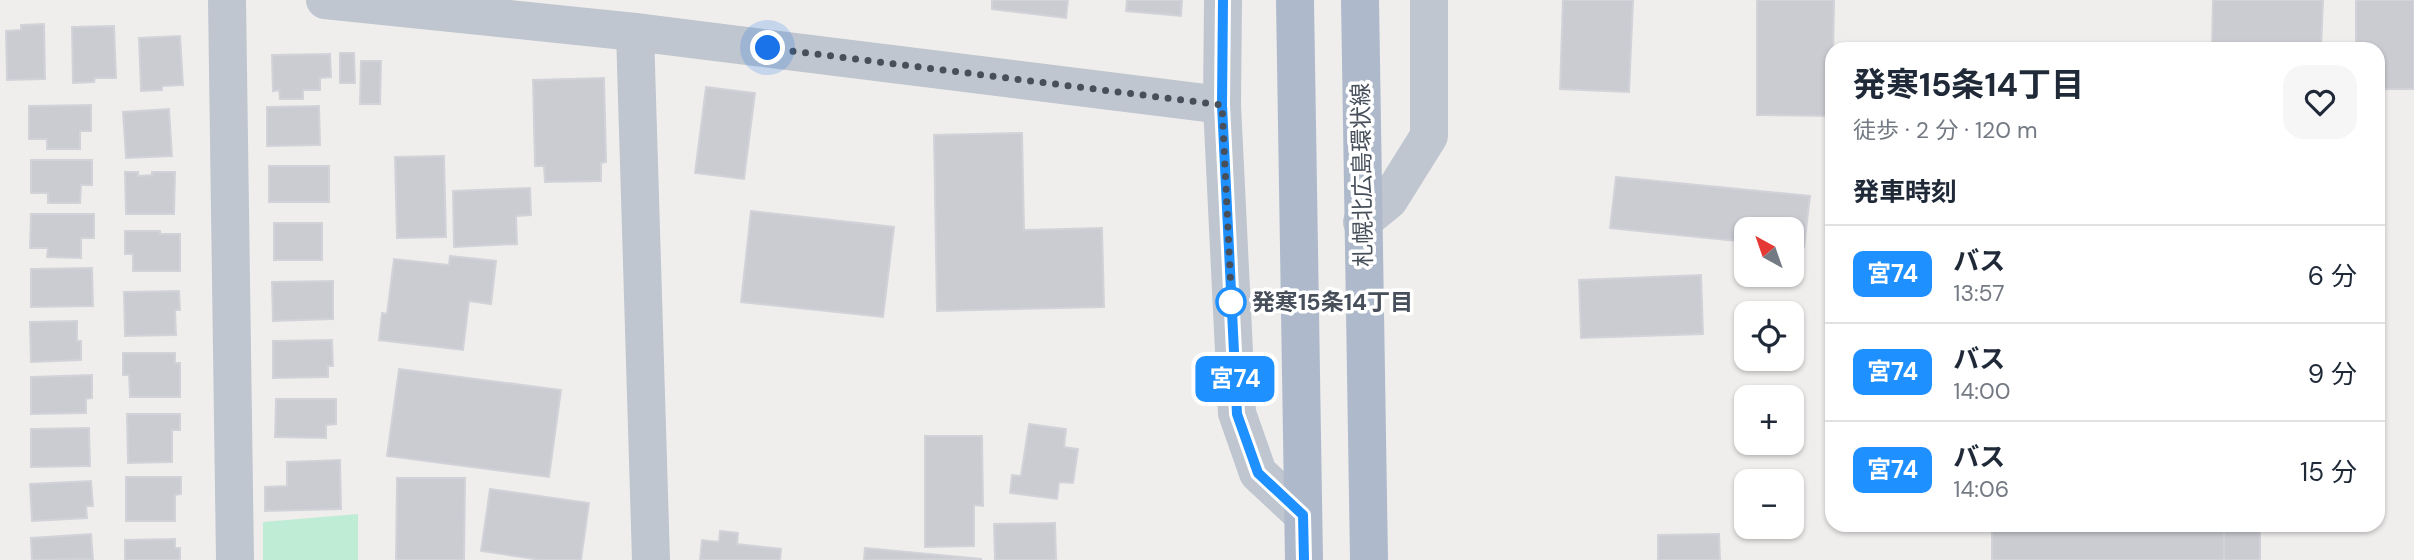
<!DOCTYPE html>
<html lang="ja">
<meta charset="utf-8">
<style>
body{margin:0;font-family:"DM Sans","Noto Sans JP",sans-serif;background:#f6f6f7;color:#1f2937;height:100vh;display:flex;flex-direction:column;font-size:26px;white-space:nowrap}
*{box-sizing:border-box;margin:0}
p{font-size:23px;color:#747a83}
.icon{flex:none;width:38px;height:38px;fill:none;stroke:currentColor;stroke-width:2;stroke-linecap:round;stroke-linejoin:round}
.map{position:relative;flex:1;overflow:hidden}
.sheet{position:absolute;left:1825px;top:42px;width:560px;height:490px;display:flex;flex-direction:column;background:#fff;border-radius:21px;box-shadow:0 2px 5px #0004}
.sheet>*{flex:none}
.badge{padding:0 14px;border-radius:10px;font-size:24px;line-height:46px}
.needle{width:46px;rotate:320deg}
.controls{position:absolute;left:1734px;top:217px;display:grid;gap:14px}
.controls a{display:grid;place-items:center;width:70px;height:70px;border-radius:14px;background:#fff;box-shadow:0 2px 5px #0004;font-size:35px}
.you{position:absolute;width:35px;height:35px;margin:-18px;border:5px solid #fff;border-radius:50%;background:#1a73e8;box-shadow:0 0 0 10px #1a73e833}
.map>.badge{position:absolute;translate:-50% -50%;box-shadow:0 0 0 4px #fff}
h2{padding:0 28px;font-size:26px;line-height:63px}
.round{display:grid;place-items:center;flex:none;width:74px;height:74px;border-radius:21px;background:#f6f6f7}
.head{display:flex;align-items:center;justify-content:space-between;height:119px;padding:0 28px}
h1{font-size:33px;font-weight:700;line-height:52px}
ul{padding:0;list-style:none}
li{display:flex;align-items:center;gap:21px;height:98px;padding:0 28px;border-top:2px solid #e0e1e3}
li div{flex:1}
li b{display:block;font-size:26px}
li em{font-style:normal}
li .badge{min-width:77px;font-weight:700;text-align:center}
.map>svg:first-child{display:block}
.green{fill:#beecd4}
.building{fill:#caccd2;stroke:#d2d3d9;stroke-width:2}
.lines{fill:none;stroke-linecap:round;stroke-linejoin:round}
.minor{stroke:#bfc6cf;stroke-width:38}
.major{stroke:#aebacb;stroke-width:38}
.line-casing{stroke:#fff;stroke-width:16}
.line{stroke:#1e90ff;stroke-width:10}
.walk{stroke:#474f5a;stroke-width:7;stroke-dasharray:0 12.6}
.stop-dot{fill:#fff;stroke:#1e90ff;stroke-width:3.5}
.labels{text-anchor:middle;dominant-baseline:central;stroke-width:7;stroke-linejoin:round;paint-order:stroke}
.street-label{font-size:23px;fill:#474f5a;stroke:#fff}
.stop-label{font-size:23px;font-weight:bold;fill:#474f5a;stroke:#fff;text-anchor:start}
</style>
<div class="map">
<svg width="2414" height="560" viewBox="0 0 2414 560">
<rect width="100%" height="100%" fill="#f0eeed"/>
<!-- green -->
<polygon class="green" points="358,514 358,560 263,560 263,522"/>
<!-- building -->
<g class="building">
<polygon points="992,0 1068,0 1066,18 992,9"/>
<polygon points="1127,0 1182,0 1181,16 1126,11"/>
<polygon points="1563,0 1633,0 1629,92 1560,89"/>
<polygon points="1757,0 1834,0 1832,116 1757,115"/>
<polygon points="2213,0 2323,0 2321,49 2212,49"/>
<polygon points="2356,0 2414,0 2414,89 2378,89 2378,49 2356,49"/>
<polygon points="44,24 45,79 7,80 6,31 21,30 21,25"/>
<polygon points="114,26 116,78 95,78 94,82 73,83 72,27"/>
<polygon points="180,36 183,85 162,86 162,90 141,91 139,38"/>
<polygon points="340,53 354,53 355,83 340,83"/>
<polygon points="330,54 331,77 320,78 320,90 303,90 303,99 280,99 279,90 273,91 272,55"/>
<polygon points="361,61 381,61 380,104 360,104"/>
<polygon points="604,78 606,162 601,163 601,181 545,182 544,166 535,166 533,80"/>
<polygon points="706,87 755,93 744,179 695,173"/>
<polygon points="91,105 91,131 80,131 80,149 47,149 47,139 29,139 29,106"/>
<polygon points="319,106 320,145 267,146 267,107"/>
<polygon points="169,109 172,156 126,158 123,112"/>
<polygon points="1022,133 1024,230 1102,228 1104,307 937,311 934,135"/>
<polygon points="444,156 446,237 397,238 395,157"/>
<polygon points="31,160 92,160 92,185 81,185 80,203 48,203 48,193 31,193"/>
<rect x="269" y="166" width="60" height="36"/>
<polygon points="125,172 138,172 138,176 152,175 152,172 175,172 174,214 126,214"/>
<polygon points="1616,177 1810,196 1804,247 1792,246 1792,229 1746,229 1746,242 1610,228"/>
<polygon points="530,188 531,215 516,216 517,244 454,247 453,191"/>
<polygon points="751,211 894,227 883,317 741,302"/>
<polygon points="31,214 94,214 94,238 81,238 81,258 47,257 48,248 30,248"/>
<rect x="274" y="223" width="48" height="37"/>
<polygon points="125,231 160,231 160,234 180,234 180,271 133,271 133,254 125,254"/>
<polygon points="450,256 496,261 491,304 469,301 463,350 379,340 382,313 387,314 394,259 449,265"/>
<polygon points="92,268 93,306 31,307 31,269"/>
<polygon points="1701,275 1703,334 1581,338 1579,280"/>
<polygon points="333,281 333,319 273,321 272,282"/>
<polygon points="179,291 180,310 175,310 176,335 125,336 124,292"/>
<polygon points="77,321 77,341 81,341 81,360 31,362 30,322"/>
<polygon points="332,340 333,366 328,366 328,377 273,378 273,341"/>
<polygon points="123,353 175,353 175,363 180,363 180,397 130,397 129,375 123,375"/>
<polygon points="399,369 561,390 549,477 387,456"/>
<polygon points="92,375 92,398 86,399 86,413 31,414 31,377"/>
<polygon points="276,399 336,399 336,424 326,425 326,438 275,437"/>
<polygon points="127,414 180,414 180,430 172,430 172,462 128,463"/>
<polygon points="1029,424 1066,429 1064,447 1078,449 1073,483 1059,482 1057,499 1010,493 1012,475 1021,476"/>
<polygon points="89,428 90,466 31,467 31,429"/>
<polygon points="925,436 982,436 983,506 974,505 974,546 925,547"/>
<polygon points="340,460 341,509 265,511 265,487 287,486 287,462"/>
<polygon points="126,477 181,477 181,494 175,495 175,521 126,521"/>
<polygon points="397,478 465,478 464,560 396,560"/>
<polygon points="91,481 93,506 86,506 87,518 32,521 30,484"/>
<polygon points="490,489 589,503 581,560 541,560 481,551"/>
<polygon points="1055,523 1056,560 995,560 994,524"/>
<rect x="1992" y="525" width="232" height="35"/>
<rect x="2224" y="525" width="36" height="35"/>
<polygon points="720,531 738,533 737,544 781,549 780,560 700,560 702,540 719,542"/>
<polygon points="91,534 93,559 32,560 31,538"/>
<polygon points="1719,534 1720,560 1658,560 1658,535"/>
<polygon points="175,539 175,548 180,548 180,560 125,560 125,540"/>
<polygon points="865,548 982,559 864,560"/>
</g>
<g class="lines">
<!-- minor -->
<g class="minor">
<polyline points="227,0 235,560"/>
<polyline points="325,0 635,32 1222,105"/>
<polyline points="1223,0 1222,105 1237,413 1258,473 1303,515"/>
<polyline points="635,32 651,560"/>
<polyline points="1362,222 1389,200 1429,136 1429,0"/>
</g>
<!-- major -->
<g class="major">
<polyline points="1295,0 1304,560"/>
<polyline points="1360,0 1369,560"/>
</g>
</g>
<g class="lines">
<!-- line casing -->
<g class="line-casing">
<polyline id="line" points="1223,0 1222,105 1237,414 1258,473 1303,515 1304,560"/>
</g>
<!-- line -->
<use href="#line" class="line"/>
<!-- walk -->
<polyline class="walk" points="768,48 1222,105 1232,311 1231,302"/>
</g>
<!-- markers -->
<circle class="stop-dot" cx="1231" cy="302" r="14"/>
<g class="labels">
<!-- street labels -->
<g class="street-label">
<text transform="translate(1362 175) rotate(-91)">札幌北広島環状線</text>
</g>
<!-- stop labels -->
<g class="stop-label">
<text x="1252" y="302">発寒15条14丁目</text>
</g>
</g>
</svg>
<div class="controls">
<a><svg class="needle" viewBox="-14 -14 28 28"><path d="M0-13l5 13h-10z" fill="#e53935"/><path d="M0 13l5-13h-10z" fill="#747a83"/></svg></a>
<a><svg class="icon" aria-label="locate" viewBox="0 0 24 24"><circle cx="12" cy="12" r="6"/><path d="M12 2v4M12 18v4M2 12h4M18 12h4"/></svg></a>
<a>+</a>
<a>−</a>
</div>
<div class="you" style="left:768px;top:48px"></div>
<b class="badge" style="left:1235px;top:379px;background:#1e90ff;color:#fff">宮74</b>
<section class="sheet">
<div class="head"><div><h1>発寒15条14丁目</h1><p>徒歩 · 2 分 · 120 m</p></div><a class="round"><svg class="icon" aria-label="heart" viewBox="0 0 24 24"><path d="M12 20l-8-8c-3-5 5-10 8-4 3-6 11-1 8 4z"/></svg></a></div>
<h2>発車時刻</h2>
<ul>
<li><span class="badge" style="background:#1e90ff;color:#fff">宮74</span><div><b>バス</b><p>13:57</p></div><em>6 分</em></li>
<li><span class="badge" style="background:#1e90ff;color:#fff">宮74</span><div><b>バス</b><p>14:00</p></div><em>9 分</em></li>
<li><span class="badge" style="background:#1e90ff;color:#fff">宮74</span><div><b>バス</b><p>14:06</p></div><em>15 分</em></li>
</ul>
</section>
</div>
